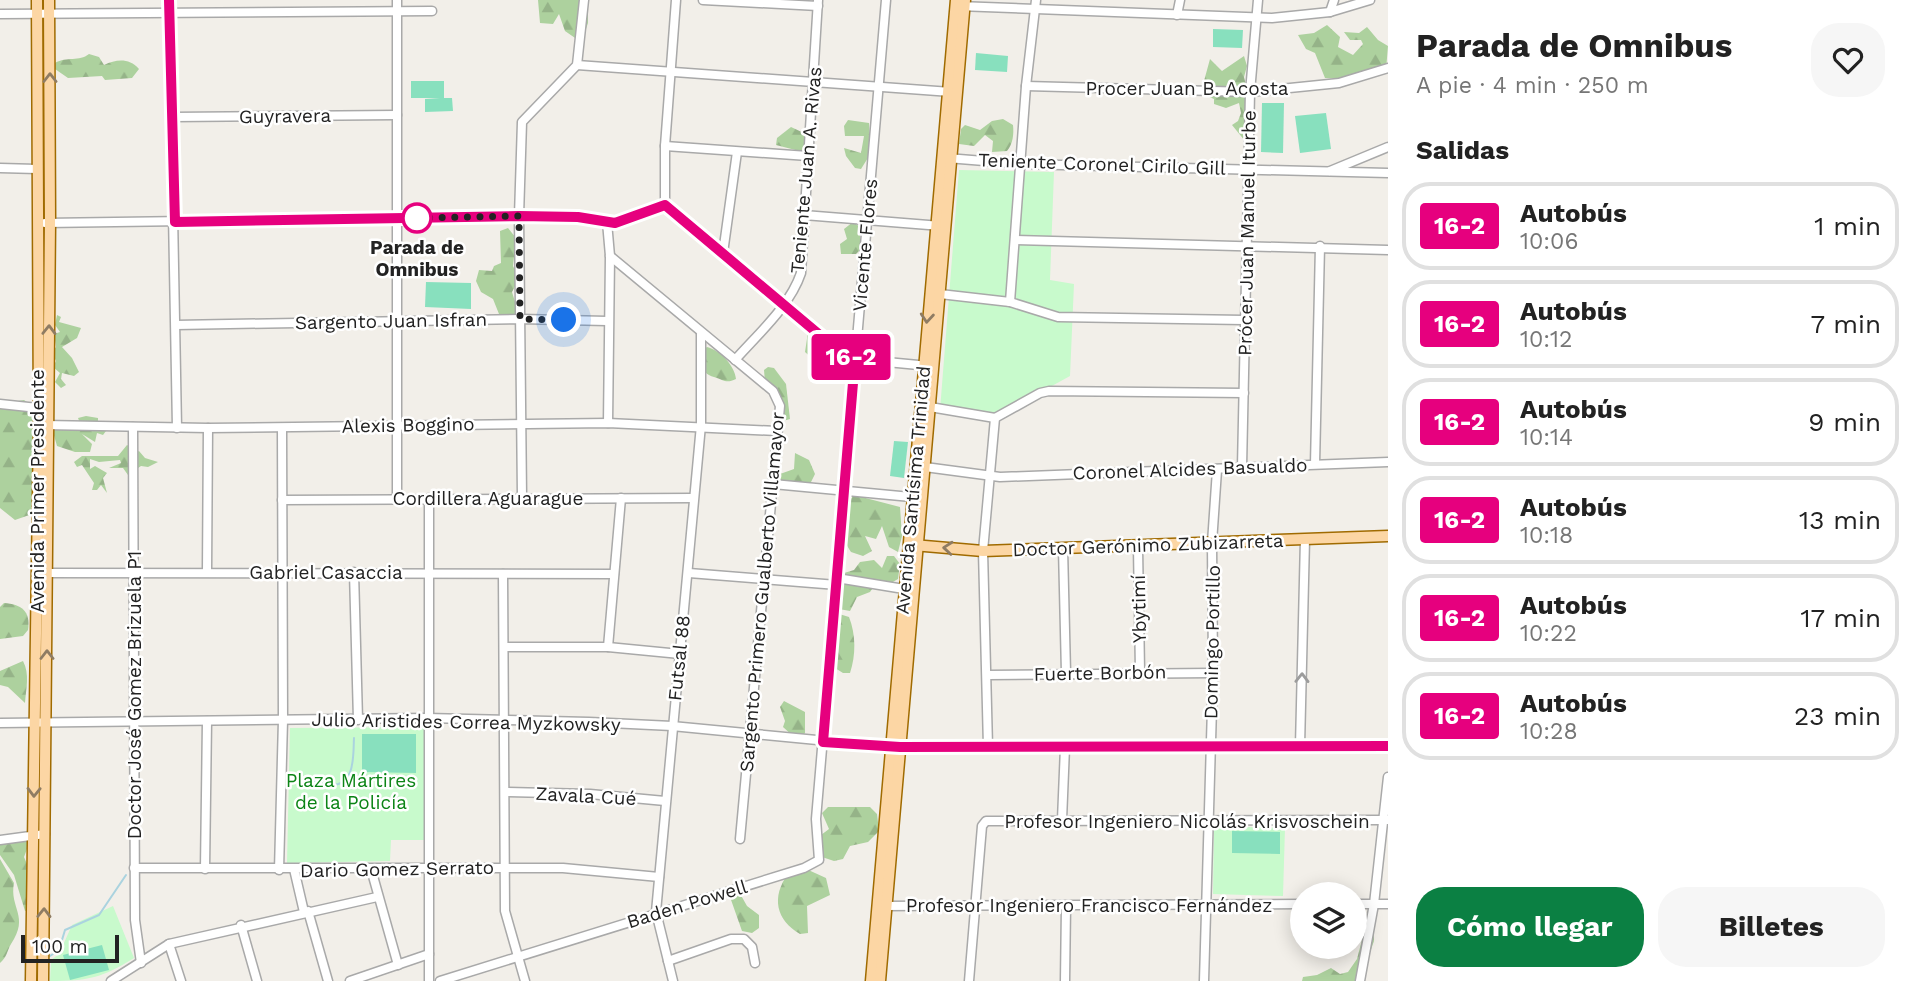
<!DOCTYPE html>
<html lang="es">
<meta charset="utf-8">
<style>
body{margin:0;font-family:"Work Sans",sans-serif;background:#f6f6f6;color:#222;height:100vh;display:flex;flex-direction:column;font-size:26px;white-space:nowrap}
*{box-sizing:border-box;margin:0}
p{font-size:23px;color:#767676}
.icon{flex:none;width:38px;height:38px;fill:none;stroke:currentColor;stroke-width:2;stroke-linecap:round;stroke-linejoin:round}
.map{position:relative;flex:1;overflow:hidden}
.details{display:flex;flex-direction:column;background:#fff;width:525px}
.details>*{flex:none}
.badge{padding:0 14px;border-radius:5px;font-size:24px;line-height:46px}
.controls{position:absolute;left:1290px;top:882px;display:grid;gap:14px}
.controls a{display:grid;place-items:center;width:77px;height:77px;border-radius:50%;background:#fff;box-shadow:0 4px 18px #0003;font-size:35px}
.scale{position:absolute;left:21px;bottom:18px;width:98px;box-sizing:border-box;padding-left:7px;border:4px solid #222;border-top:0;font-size:19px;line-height:24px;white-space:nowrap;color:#222;-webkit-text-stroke:5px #fff;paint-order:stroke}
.you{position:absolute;width:35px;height:35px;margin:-18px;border:5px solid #fff;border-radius:50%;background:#1a73e8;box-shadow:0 0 0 10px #1a73e833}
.map>.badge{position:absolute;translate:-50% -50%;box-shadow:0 0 0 4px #fff}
h2{padding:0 28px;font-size:26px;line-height:63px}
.round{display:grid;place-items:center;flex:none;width:74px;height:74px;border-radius:28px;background:#f6f6f6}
.headline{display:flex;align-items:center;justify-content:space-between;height:119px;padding:0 28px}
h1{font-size:33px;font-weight:700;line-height:52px}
.cta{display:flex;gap:14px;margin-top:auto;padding:14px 28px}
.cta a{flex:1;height:80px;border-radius:28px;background:#0b8043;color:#fff;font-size:28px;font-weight:700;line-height:80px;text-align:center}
.cta a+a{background:#f6f6f6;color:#222}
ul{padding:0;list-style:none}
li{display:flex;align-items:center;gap:21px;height:88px;margin:0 14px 10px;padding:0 14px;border:4px solid #e0e0e0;border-radius:28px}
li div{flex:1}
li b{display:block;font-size:26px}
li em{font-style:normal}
li .badge{min-width:77px;font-weight:700;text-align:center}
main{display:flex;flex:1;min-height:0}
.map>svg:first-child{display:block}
.forest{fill:url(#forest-firs)}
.park{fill:#c8facc}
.pitch{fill:#88e0be}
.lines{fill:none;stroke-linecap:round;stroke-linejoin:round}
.stream{stroke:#aad3df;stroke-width:2}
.minor-casing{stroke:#a9a9a9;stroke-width:11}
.major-casing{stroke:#a06b00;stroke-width:13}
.minor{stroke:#fff;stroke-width:8}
.major{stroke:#fcd6a4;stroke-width:10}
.oneway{stroke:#8f7c63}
.oneway2{stroke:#9c9c9c}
.line-casing{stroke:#fff;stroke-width:16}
.line{stroke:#e6007e;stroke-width:10}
.walk{stroke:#222;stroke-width:7;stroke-dasharray:0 12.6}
.stop-dot{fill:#fff;stroke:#e6007e;stroke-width:3.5}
.labels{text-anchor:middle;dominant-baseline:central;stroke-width:5;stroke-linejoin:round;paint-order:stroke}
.street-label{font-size:19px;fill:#222;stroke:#fff}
.stop-label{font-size:19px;font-weight:bold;fill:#222;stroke:#fff}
.park-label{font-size:19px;fill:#0c8416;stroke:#fff}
</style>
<main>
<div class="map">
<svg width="1388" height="981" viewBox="0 0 1388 981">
<defs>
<pattern id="forest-firs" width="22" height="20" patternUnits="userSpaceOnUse" patternTransform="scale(1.75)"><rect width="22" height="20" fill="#add19e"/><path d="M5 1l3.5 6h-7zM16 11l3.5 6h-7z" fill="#95b388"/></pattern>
</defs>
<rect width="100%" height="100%" fill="#f2efe9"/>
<!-- forest -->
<g class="forest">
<polygon points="538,0 588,0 588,23 583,38 578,40 565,31 559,14 553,24 540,23"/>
<polygon points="1327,25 1340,37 1338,47 1353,55 1363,44 1361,40 1350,40 1344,32 1359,33 1367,27 1378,40 1388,46 1386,70 1365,70 1359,80 1325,78 1315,53 1306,49 1298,35 1314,33"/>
<path d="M 89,54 L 99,57 L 104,65 C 117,59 129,58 139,69 L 132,78 L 105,80 L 102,76 L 68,78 L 55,69 L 55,63 C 67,56 79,62 89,54 Z"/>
<polygon points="1244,56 1247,66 1244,77 1247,89 1245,141 1232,125 1238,121 1241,113 1239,103 1226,108 1214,104 1214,99 1205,95 1213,89 1204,81 1210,59 1222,71"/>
<path d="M 1003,119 L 1013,125 C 1014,134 1013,144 1007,151 L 992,152 L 993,141 L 985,135 L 974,146 L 959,144 L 961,129 L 965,125 L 980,130 L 992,121 Z"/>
<polygon points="848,120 869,123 871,153 861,169 855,168 846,156 844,148 861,153 864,136 845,136 844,126"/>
<polygon points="791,127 806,134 807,153 776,145 777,138"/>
<polygon points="853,222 860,227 860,250 856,254 841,254 840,244 847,239 844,229"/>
<polygon points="508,228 516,238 513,266 519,279 512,292 516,305 514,321 503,324 493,299 481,292 476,281 479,270 492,271 494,266 501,263 500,231"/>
<polygon points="57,315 61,317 59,322 81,328 77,338 62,347 72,358 79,372 74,376 62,373 61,379 66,385 61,388 55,382 60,373 53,367 56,361 52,353 56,347 54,334 60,332 55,325"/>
<polygon points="808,332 839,362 847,365 846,379 833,377 805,352"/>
<path d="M 707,347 C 720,350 735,366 736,379 C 726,384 724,380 714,377 C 700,373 703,365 703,350 Z"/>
<polygon points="768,367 774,368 786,384 790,419 783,421 765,382 764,370"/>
<polygon points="24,400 34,407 35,447 31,463 35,470 35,513 15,520 0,508 0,404"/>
<polygon points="86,416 98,418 98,424 106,431 103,435 97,433 95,442 82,434 92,444 90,452 75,452 57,446 53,432 55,427 72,424 71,431 73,425 80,423 78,418"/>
<polygon points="127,445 131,447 130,455 139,451 145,458 158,462 148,467 141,466 128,475 123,468 109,468 121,463 120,460 99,462 90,459 90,469 95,466 107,473 103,478 107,493 101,485 97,490 92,490 94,483 82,465 77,467 74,462 82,456 118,456"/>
<polygon points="795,453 809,460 815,474 808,488 783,484 779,479 780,474 794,469"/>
<path d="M 854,495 L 900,507 L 902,536 L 898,552 L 889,547 L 882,526 L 876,539 L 865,536 L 872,551 L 863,556 L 851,552 C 839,536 840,510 854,495 Z"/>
<polygon points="887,556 894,556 900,564 898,579 891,583 877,582 870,592 857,597 850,611 839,609 836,588 845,581 844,573 854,570 860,562 874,560 882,568"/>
<path d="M 4,603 C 21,604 31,611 28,630 L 23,636 L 0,639 L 0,607 Z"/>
<path d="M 836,613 L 849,617 C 856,635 856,655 850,673 L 843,673 L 835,668 L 837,642 L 828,626 Z"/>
<path d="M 23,661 C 30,674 26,689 25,703 L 8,687 L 0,685 L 0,671 Z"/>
<polygon points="784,701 805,712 805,733 801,738 794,737 783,727 785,721 780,707"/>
<polygon points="828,807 870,807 877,814 879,831 868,842 850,846 843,859 834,861 822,857 817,838 829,829 822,813"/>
<polygon points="21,834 30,841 24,857 30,871 29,910 25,911 14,875 0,855 0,840"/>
<path d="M 0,859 L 14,883 C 9,908 30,916 11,944 C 7,951 7,957 0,963 Z"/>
<path d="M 804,868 L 826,878 L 830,895 L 807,906 L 808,933 L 800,934 C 776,920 771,897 788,874 Z"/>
<polygon points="738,890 747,906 759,915 759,928 752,933 742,931 730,897"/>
<polygon points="1365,928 1373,930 1374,941 1360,981 1302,981 1303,977 1317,975 1331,968 1340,974 1348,972 1357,959"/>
</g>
<!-- park -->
<g class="park">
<polygon points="959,170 1054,172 1050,280 1074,284 1070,376 1021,403 984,416 940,410"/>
<polygon points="424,727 426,840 391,840 390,861 287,863 290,728"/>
<polygon points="1214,826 1285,828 1283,896 1213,894"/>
<path d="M 113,906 L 134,958 C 102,978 88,981 50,981 L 51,960 L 59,954 L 72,925 Z"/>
</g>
<!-- pitch -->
<g class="pitch">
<polygon points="1213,29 1243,30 1242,48 1213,47"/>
<polygon points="976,53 1008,56 1007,72 975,70"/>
<polygon points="411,81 444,81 444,98 452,98 453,111 425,112 425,99 440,98 411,98"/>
<polygon points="1262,103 1284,103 1283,153 1261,152"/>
<polygon points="1326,113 1331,149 1300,153 1295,116"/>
<polygon points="426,282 471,283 471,309 425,307"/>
<polygon points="894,441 908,442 904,478 890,476"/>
<polygon points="362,734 416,734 416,773 362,772"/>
<polygon points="1232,831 1280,832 1280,854 1232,853"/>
<polygon points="102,945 109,970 70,980 63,955"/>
</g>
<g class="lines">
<!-- stream -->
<g class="stream">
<path d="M 302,781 C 312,777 318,784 329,785 C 356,787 353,755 354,738"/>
<polyline points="50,956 59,950 65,930 99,915 126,875"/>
</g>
<!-- minor casing -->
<g class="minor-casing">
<g id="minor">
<polyline points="169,0 177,428"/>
<polyline points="703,0 818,6"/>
<polyline points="958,6 1272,18 1330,12 1370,0"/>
<polyline points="1330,12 1334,0"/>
<polyline points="0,14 432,11"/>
<polyline points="1177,15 1180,0"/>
<polyline points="577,65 951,92"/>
<polyline points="1026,86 1250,92 1339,83 1388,68"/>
<polyline points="173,117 397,115"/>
<polyline points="665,146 808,156"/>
<polyline points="947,158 1022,164 1388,173"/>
<polyline points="0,168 37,169"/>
<polyline points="1330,171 1388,147"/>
<polyline points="665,205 840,352 855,359 929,366"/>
<polyline points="665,205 665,146 676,0"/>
<polyline points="804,215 941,226"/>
<polyline points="607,222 610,256 608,423"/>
<polyline points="45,223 519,216 578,217 615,223 665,205"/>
<polyline points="1016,240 1388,250"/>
<polyline points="723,253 737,152"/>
<polyline points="610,256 773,391 780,406 740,839"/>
<polyline points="940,294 1010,302 1058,317 1244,320"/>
<polyline points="1010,302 1026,86 1036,0"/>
<polyline points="176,325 520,319 607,321"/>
<path d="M 735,360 C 758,334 790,306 801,273 L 818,0"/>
<polyline points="0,404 38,408"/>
<polyline points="930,407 995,418"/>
<polyline points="45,425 208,428 608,423 777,431"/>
<polyline points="133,427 135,920 141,963"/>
<polyline points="1315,464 1320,246"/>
<polyline points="925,467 1000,477 1388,462"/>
<polyline points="1242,467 1250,92 1258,0"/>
<polyline points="773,484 911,497"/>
<polyline points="522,497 519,216 522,122 577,65 584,0"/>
<polyline points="397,498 397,0"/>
<polyline points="429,498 429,981"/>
<polyline points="282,500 693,498"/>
<polyline points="1138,547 1140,672"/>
<polyline points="1063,548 1066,673"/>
<polyline points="207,572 208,428"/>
<polyline points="354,572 358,720"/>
<polyline points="43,573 614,574"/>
<polyline points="689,573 837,585"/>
<polyline points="503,574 505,911 525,981"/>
<polyline points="837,578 904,589"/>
<polyline points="504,647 608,647 680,654"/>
<polyline points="608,647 621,498"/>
<polyline points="988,675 1213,673"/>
<polyline points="0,723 427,718 589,722 672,726 890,747"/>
<polyline points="1300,746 1305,539"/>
<polyline points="988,747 983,551 995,418 1040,393 1049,391 1244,393"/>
<polyline points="506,792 590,794 665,801"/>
<polyline points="1062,820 1065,747"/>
<polyline points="0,840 45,834"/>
<polyline points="134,868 563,868 659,877"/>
<polyline points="205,869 207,721"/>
<polyline points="294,869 304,912"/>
<polyline points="371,869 398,965"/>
<polyline points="279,870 283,720 282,428"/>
<polyline points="1354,904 1388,904"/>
<polyline points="883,906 1302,904"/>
<polyline points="308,911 328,981"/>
<polyline points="241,925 257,981"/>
<polyline points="169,944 181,981"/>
<polyline points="668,961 731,939 744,939 752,947 755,963"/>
<polyline points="111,981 169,944 377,897"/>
<polyline points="350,981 429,954"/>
<polyline points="440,981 804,868 819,860 816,819 886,0"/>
<polyline points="673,981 656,912 701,425 701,334"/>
<polyline points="969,981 982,826 986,821 1388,820"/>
<polyline points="1065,981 1066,906"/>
<polyline points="1204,981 1213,673 1212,543 1217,470"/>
<polyline points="1360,981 1374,904 1388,777"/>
</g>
</g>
<!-- major casing -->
<g class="major-casing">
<g id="major">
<polyline points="913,545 983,551 1388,536"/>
<polyline points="894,747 1388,746"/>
<polyline points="31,981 39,425 37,0"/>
<polyline points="43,981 50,222 49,0"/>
<polyline points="871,981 956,0"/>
<polyline points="880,981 965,0"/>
</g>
</g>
<!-- minor -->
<use href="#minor" class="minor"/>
<!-- major -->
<use href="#major" class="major"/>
</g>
<!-- one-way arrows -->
<defs><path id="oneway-chevron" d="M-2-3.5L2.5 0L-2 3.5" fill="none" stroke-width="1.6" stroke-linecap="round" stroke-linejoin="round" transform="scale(1.75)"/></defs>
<g class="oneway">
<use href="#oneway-chevron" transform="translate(50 78) rotate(-90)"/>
<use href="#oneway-chevron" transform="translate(927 318) rotate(95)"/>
<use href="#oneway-chevron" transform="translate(49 330) rotate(-89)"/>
<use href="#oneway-chevron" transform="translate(948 548) rotate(-175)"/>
<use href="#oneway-chevron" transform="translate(47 655) rotate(-90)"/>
<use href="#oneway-chevron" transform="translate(34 792) rotate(91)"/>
<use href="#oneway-chevron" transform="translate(44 913) rotate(-89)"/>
</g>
<use class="oneway2" href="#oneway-chevron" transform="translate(1302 678) rotate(-89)"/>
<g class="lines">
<!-- line casing -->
<g class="line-casing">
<polyline id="line" points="169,0 175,222 519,216 578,217 615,223 665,205 840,352 855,359 823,742 900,747 1388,746"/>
</g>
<!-- line -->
<use href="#line" class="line"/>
<!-- walk -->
<polyline class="walk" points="417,218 519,216 520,319 564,320"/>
</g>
<!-- markers -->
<circle class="stop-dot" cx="417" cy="218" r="14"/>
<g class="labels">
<!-- street labels -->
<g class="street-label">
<text x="1187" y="88">Procer Juan B. Acosta</text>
<text transform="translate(285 116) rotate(-1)">Guyravera</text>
<text transform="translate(1102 164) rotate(2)">Teniente Coronel Cirilo Gill</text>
<text transform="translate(806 170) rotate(-85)">Teniente Juan A. Rivas</text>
<text transform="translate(1247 233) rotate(-89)">Prócer Juan Manuel Iturbe</text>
<text transform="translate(865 245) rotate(-85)">Vicente Flores</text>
<text transform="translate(391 321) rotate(-1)">Sargento Juan Isfran</text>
<text transform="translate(408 425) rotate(-1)">Alexis Boggino</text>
<text transform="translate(1190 469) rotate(-2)">Coronel Alcides Basualdo</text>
<text transform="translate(913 490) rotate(-85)">Avenida Santísima Trinidad</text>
<text transform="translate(37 491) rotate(-90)">Avenida Primer Presidente</text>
<text x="488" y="498">Cordillera Aguarague</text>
<text transform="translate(1148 545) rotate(-2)">Doctor Gerónimo Zubizarreta</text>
<text x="326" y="572">Gabriel Casaccia</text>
<text transform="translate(762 592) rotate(-85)">Sargento Primero Gualberto Villamayor</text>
<text transform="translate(1139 609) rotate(-91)">Ybytimí</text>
<text transform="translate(1212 642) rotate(-89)">Domingo Portillo</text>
<text transform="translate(679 658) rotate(-84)">Futsal 88</text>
<text transform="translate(1100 673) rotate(-1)">Fuerte Borbón</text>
<text transform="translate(134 695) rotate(-90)">Doctor José Gomez Brizuela P1</text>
<text transform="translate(466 722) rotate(1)">Julio Aristides Correa Myzkowsky</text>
<text transform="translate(586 796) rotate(3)">Zavala Cué</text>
<text x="1187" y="821">Profesor Ingeniero Nicolás Krisvoschein</text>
<text transform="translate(397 869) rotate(-1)">Dario Gomez Serrato</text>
<text transform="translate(687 904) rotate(-17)">Baden Powell</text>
<text x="1089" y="905">Profesor Ingeniero Francisco Fernández</text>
</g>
<!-- stop labels -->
<g class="stop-label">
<text x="417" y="247">Parada de<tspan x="417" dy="22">Omnibus</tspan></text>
</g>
<!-- park labels -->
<g class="park-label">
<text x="351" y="780">Plaza Mártires<tspan x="351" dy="22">de la Policía</tspan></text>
</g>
</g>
</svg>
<div class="controls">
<a><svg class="icon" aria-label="layers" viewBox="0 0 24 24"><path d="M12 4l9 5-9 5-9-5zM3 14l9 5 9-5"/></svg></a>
</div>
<div class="scale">100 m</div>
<div class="you" style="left:564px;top:320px"></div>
<b class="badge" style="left:851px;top:357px;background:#e6007e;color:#fff">16-2</b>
</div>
<section class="details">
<div class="headline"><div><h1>Parada de Omnibus</h1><p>A pie · 4 min · 250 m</p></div><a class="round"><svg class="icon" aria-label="heart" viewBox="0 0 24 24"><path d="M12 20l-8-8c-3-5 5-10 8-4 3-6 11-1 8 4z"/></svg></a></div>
<h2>Salidas</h2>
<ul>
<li><span class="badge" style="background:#e6007e;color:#fff">16-2</span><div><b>Autobús</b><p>10:06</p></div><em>1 min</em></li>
<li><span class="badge" style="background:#e6007e;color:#fff">16-2</span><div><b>Autobús</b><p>10:12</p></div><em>7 min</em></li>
<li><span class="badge" style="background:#e6007e;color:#fff">16-2</span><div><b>Autobús</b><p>10:14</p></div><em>9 min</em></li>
<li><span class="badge" style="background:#e6007e;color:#fff">16-2</span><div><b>Autobús</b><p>10:18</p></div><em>13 min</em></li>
<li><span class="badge" style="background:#e6007e;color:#fff">16-2</span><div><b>Autobús</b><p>10:22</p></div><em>17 min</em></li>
<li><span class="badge" style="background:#e6007e;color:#fff">16-2</span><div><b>Autobús</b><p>10:28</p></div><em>23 min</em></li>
</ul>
<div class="cta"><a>Cómo llegar</a><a>Billetes</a></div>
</section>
</main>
